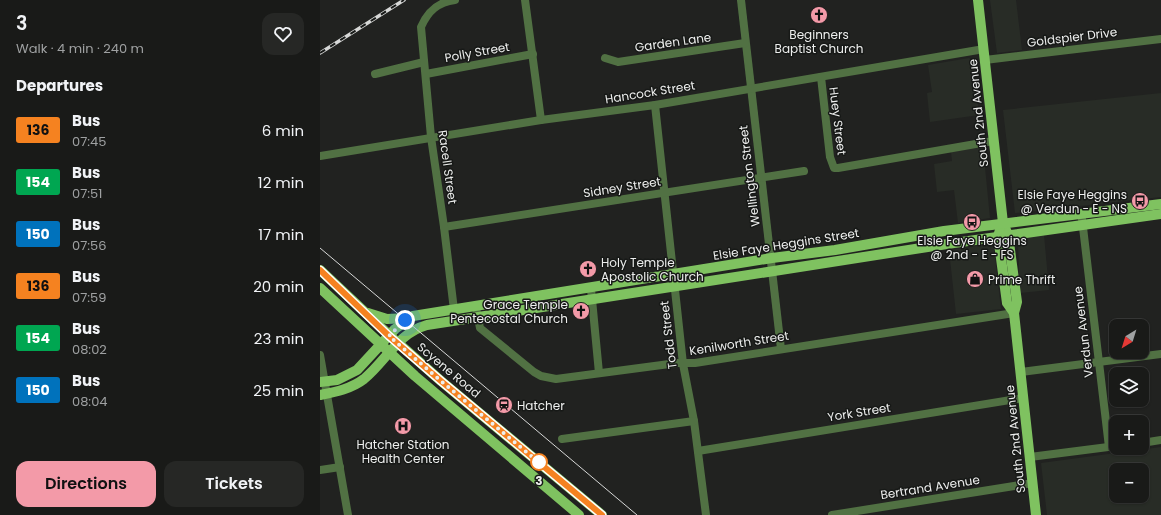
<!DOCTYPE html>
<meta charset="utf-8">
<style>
body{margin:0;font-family:Poppins,sans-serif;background:#262725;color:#f1f3f6;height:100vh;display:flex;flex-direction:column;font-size:15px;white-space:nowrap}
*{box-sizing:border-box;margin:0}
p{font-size:13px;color:#9fa1a2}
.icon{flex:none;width:22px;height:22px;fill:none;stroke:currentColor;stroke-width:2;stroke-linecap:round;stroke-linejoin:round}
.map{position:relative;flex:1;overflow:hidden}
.drawer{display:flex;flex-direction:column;background:#191a18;width:320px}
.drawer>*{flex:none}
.badge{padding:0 8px;border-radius:3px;font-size:14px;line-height:26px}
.needle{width:26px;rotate:218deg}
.tools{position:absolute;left:789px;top:319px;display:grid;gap:8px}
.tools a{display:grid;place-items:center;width:40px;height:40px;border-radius:8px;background:#191a18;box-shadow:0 1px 3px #0004,0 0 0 1px #373837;font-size:20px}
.you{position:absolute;width:20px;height:20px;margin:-10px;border:3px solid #fff;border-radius:50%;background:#1a73e8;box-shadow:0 0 0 6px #1a73e833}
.map>.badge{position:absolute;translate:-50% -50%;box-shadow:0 0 0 2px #fff}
h2{padding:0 16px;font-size:15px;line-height:36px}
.round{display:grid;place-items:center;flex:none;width:42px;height:42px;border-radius:12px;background:#262725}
.summary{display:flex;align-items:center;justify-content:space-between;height:68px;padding:0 16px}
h1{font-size:19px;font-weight:600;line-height:30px}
.action{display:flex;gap:8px;margin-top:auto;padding:8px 16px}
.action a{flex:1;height:46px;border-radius:12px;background:#f39aa8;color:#111;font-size:16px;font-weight:600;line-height:46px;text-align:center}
.action a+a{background:#262725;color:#f1f3f6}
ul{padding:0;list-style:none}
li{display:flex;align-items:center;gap:12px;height:52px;padding:0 16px}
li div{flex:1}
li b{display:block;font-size:15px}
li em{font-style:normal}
li .badge{min-width:44px;font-weight:700;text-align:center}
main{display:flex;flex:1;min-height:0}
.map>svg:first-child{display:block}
.built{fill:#282c26;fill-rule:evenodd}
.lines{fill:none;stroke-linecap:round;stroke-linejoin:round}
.minor{stroke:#517143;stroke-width:8}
.major{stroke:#7fc260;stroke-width:10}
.tram{stroke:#d7d8d7;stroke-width:1}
.rail-casing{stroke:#d7d8d7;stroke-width:3.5}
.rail{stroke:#171917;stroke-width:2;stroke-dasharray:6;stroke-linecap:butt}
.line-casing{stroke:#fff;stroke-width:9}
.line{stroke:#f58220;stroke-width:6}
.walk{stroke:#edeeed;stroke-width:4;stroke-dasharray:0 7.2}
.stop-dot{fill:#fff;stroke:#f58220;stroke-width:2}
.labels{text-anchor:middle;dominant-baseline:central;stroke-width:3;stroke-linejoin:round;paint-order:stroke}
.poi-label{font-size:12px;fill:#edeeed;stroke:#171917}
.street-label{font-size:12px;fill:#edeeed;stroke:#171917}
.stop-label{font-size:12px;font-weight:bold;fill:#edeeed;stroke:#171917}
</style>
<main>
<section class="drawer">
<div class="summary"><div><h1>3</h1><p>Walk · 4 min · 240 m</p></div><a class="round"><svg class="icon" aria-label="heart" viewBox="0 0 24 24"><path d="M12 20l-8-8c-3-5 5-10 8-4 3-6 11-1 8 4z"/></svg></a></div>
<h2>Departures</h2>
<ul>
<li><span class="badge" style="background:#f58220;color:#111">136</span><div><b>Bus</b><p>07:45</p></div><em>6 min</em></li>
<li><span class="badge" style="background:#00a651;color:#fff">154</span><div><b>Bus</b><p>07:51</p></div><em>12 min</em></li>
<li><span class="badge" style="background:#0072bc;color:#fff">150</span><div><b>Bus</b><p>07:56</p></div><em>17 min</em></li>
<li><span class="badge" style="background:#f58220;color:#111">136</span><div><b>Bus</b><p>07:59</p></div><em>20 min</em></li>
<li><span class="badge" style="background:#00a651;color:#fff">154</span><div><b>Bus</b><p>08:02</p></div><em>23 min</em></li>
<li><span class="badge" style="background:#0072bc;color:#fff">150</span><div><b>Bus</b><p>08:04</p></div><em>25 min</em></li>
</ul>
<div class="action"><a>Directions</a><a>Tickets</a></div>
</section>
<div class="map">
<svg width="841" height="515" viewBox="0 0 841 515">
<rect width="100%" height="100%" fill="#212220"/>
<!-- built -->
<g class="built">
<polygon points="670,0 696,0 702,50 677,53"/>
<polygon points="649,58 654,63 659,115 610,122 607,93 612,92 608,65"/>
<polygon points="841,93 841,197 695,213 683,110"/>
<polygon points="663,147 670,218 638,223 634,190 617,192 614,164 632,161 631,152"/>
<polygon points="724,235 729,290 700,293 698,243 699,238"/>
<polygon points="670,244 674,248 681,309 636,314 629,250"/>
<path d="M 841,447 L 841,515 L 727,515 L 721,463 ZM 796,470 L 822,470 L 822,496 L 796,496 Z"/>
</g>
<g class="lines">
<!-- minor -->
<g class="minor">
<polyline points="205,0 221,120"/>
<polyline points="421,0 461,349"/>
<polyline points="285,58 298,62 425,43"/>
<polyline points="665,60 841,39"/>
<polyline points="55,74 104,62"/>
<polyline points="106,74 213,54"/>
<polyline points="501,77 510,157 514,168 518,168 673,141"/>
<polyline points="335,105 363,364 374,421 386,515"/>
<polyline points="0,156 221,120 335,105 664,49"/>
<polyline points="762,219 789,447"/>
<polyline points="124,227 484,171"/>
<polyline points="271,289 279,373"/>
<polyline points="156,308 160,328 214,372 221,376 236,379 357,363 375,363 694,313"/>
<path d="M 134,310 L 124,227 L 111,137 L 101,27 C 108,11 118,2 135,0"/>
<polyline points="0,355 28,515"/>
<polyline points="701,372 841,354"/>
<polyline points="242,439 374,421"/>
<polyline points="822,443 841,440"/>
<polyline points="378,451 703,398"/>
<polyline points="710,457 796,446"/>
<polyline points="0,470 20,467"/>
<polyline points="512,515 713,483"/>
</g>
<!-- major -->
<g class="major">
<polyline points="658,0 683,223 688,235 697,302 694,313 716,515"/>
<polyline points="680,230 678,236 687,303 694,313"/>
<polyline points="0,270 69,335 121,381 282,515"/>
<polyline points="0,288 95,376 259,515"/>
<polyline points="48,313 67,319 89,318"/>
<polyline points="0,382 17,380 37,370 75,329 93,316 452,258 515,250 624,231 841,204"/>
<path d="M 0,395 C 15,392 31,389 44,379 C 66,361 78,333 107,325 L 627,244 L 841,214"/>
</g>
<!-- tram -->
<polyline class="tram" points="0,248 317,515"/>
<!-- rail casing -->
<g class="rail-casing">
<polyline id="rail" points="0,53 84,0"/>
</g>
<!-- rail -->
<use href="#rail" class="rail"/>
</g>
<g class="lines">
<!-- line casing -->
<g class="line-casing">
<polyline id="line" points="0,270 69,336 121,381 282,515"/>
</g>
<!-- line -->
<use href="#line" class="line"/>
<!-- walk -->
<polyline class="walk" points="85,320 69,336 121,381 222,465 219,462"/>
</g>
<!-- icons -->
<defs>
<g id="church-disc" transform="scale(0.9)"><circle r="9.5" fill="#f39aa8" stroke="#171917"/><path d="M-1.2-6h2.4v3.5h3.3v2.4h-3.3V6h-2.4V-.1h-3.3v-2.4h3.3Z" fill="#111"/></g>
<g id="bus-disc" transform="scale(0.9)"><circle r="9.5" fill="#f39aa8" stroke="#171917"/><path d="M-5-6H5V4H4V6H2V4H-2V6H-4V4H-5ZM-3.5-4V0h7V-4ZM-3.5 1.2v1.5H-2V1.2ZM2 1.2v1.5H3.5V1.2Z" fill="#111"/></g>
<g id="shop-disc" transform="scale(0.9)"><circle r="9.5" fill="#f39aa8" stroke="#171917"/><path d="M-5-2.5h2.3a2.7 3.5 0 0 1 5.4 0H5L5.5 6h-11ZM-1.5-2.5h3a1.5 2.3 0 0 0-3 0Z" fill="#111"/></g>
<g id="station-disc" transform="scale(0.9)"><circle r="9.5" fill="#f39aa8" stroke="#171917"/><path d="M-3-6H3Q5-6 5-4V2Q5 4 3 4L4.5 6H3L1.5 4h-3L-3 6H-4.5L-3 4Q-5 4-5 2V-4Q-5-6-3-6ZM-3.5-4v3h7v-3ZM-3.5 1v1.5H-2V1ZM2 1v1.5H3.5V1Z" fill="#111"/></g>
<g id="hospital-disc" transform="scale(0.9)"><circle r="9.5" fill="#f39aa8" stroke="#171917"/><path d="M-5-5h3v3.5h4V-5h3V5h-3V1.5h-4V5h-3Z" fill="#111"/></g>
</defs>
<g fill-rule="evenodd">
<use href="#church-disc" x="499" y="15"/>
<use href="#bus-disc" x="820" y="201"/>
<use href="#bus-disc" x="652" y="222"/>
<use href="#church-disc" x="268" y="269"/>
<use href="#shop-disc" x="655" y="279"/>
<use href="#church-disc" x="261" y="311"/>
<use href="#station-disc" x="184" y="405"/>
<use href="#hospital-disc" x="83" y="426"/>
</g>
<!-- markers -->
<circle class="stop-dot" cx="219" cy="462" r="8"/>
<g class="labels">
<!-- poi labels -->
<g class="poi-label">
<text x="499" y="34">Beginners<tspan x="499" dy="14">Baptist Church</tspan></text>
<text x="807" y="194" text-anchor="end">Elsie Faye Heggins<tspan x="807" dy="14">@ Verdun - E - NS</tspan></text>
<text x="652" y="240">Elsie Faye Heggins<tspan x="652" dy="14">@ 2nd - E - FS</tspan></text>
<text x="281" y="262" text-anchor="start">Holy Temple<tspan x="281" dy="14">Apostolic Church</tspan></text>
<text x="668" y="279" text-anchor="start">Prime Thrift</text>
<text x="248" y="304" text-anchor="end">Grace Temple<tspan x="248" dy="14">Pentecostal Church</tspan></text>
<text x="197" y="405" text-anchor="start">Hatcher</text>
<text x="83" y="444">Hatcher Station<tspan x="83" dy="14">Health Center</tspan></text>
</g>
<!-- street labels -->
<g class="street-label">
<text transform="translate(752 37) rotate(-7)">Goldspier Drive</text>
<text transform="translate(353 42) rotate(-8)">Garden Lane</text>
<text transform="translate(157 52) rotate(-10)">Polly Street</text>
<text transform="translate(330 92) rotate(-9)">Hancock Street</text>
<text transform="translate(658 113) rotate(-96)">South 2nd Avenue</text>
<text transform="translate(518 121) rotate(83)">Huey Street</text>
<text transform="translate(128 167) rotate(82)">Racell Street</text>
<text transform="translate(429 176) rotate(-97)">Wellington Street</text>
<text transform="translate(302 187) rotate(-9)">Sidney Street</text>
<text transform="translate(466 244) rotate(-9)">Elsie Faye Heggins Street</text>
<text transform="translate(763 332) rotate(-97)">Verdun Avenue</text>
<text transform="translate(348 335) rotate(-97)">Todd Street</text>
<text transform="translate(419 343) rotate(-9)">Kenilworth Street</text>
<text transform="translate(129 370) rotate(40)">Scyene Road</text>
<text transform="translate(539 412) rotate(-9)">York Street</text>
<text transform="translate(695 439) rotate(-96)">South 2nd Avenue</text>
<text transform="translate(610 487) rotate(-9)">Bertrand Avenue</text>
</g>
<!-- stop labels -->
<g class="stop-label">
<text x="219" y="480">3</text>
</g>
</g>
</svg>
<div class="tools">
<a><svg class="needle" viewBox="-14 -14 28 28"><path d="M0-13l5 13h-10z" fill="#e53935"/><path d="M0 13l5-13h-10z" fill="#9fa1a2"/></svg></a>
<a><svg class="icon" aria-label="layers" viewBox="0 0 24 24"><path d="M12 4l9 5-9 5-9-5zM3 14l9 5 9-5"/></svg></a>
<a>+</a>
<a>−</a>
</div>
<div class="you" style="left:85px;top:320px"></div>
</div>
</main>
